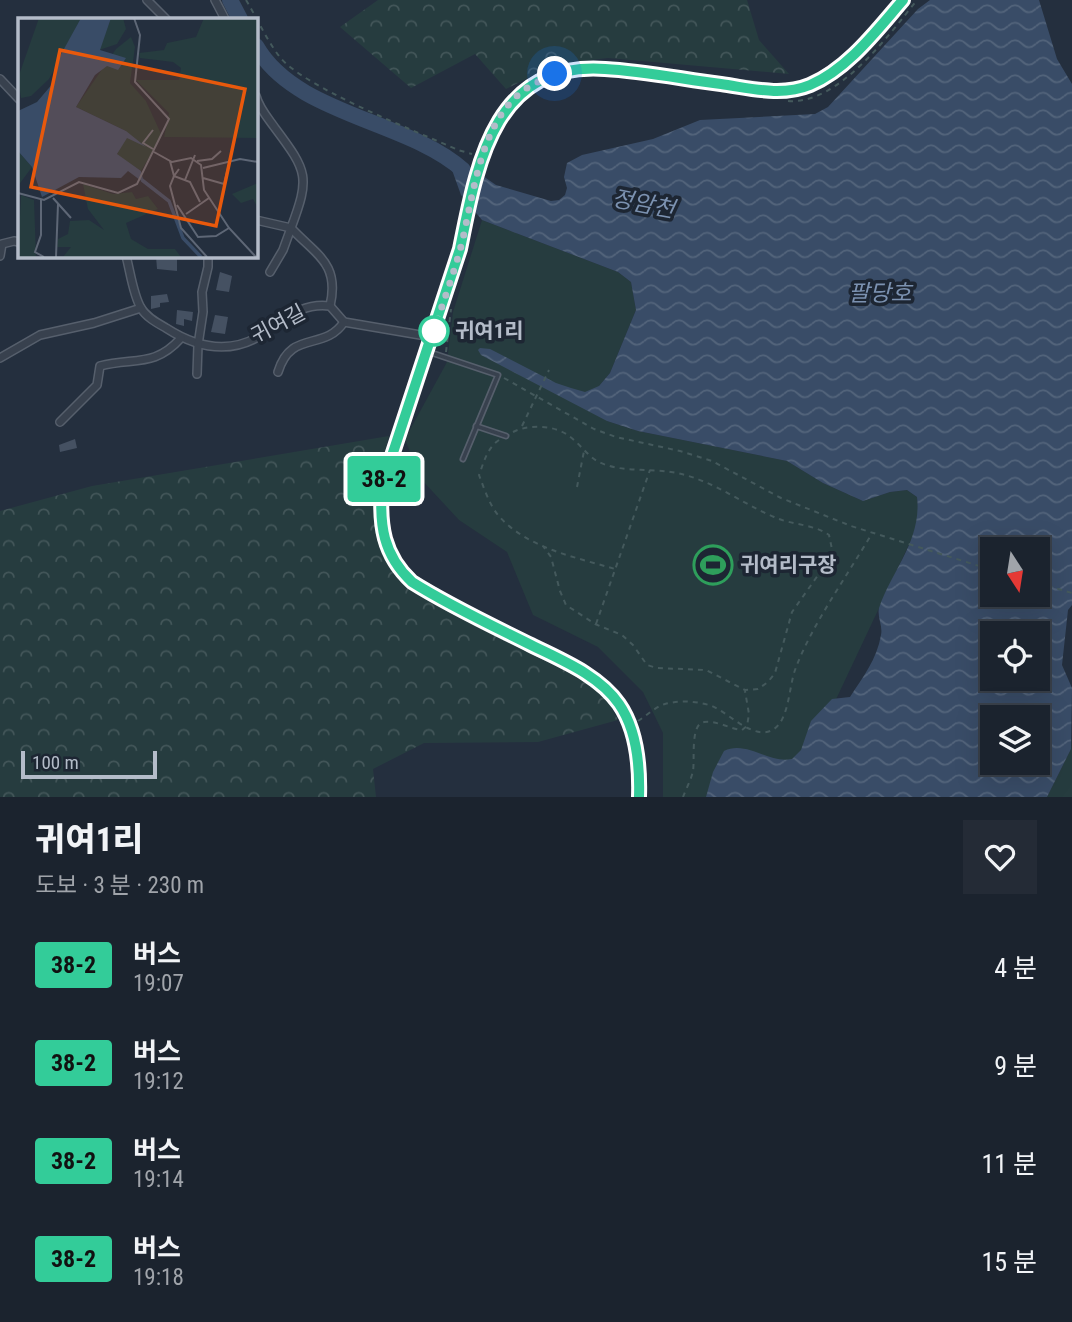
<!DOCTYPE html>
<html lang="ko">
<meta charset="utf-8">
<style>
body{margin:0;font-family:"Roboto Condensed","Noto Sans KR",sans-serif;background:#242b36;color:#f1f3f6;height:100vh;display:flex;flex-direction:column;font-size:26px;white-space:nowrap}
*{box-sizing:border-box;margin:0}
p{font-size:23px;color:#a0a4aa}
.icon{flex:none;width:38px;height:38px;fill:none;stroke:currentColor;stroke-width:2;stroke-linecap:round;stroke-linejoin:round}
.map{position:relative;height:797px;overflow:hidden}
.drawer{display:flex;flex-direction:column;background:#1b232e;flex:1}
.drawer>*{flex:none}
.badge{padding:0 14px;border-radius:5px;font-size:24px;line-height:46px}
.needle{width:46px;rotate:168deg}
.fabs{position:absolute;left:980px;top:537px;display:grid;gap:14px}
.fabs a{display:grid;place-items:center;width:70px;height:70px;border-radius:0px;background:#1b232e;box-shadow:0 7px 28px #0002,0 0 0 2px #39404a;font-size:35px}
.scale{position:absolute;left:21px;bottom:18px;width:136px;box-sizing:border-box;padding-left:7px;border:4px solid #b4bcc9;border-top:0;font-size:19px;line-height:24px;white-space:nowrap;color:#b4bcc9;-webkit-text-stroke:5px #1d2633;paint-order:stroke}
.you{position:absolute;width:35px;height:35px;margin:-18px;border:5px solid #fff;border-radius:50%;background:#1a73e8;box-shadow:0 0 0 10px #1a73e833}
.map>.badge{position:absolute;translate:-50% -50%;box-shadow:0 0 0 4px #fff}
.round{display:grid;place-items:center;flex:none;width:74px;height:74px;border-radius:0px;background:#242b36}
.head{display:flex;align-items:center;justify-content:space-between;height:119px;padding:0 35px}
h1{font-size:33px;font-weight:800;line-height:52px}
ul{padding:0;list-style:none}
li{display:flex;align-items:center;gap:21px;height:98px;padding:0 35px}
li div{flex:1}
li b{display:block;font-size:26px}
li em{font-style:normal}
li .badge{min-width:77px;font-weight:700;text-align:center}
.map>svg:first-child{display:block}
.green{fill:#263c3f}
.forest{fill:url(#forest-crowns)}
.water{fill:url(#water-waves);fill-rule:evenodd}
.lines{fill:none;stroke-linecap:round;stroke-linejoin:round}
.river{stroke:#394c67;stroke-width:16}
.building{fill:#455162}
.service-casing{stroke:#565f6c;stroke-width:7}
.minor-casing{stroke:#565f6c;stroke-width:10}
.secondary-casing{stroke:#565f6c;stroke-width:14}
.path{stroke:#44595c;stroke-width:2;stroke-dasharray:5 5;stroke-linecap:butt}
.service{stroke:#38414e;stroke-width:3.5}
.minor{stroke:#38414e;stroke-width:7}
.secondary{stroke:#465061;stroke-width:10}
.line-casing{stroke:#fff;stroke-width:16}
.line{stroke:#3c9;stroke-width:10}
.walk{stroke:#b4bcc9;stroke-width:7;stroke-dasharray:0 12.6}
.stop-dot{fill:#fff;stroke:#3c9;stroke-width:3.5}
.labels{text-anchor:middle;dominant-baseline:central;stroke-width:7;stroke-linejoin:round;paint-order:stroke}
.street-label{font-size:21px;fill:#b4bcc9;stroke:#1d2633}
.stop-label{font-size:21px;font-weight:bold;fill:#b4bcc9;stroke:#1d2633;text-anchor:start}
.poi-label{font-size:21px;font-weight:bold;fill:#b4bcc9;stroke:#1d2633;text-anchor:start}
.water-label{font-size:23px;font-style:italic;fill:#7c92b1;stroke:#1d2633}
.inset-river{fill:none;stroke:#394c67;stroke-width:3.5}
.inset-road{fill:none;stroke:#5e6776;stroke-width:2}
.view{fill:#e8590c;fill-opacity:0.15;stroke:#e8590c;stroke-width:3.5}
.inset-edge{fill:none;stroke:#b4bcc9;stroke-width:3.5}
</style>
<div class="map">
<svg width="1072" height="797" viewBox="0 0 1072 797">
<defs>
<pattern id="forest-crowns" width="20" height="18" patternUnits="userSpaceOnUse" patternTransform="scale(1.75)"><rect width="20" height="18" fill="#263c3f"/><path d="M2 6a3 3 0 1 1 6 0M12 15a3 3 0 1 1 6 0" fill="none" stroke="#435659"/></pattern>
<pattern id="water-waves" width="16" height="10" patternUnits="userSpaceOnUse" patternTransform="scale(1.75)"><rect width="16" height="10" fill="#394c67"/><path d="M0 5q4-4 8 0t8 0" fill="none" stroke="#53647b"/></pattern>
</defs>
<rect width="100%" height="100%" fill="#242f3e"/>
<!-- green -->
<g class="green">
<polygon points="482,220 618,272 631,282 636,310 610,373 599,386 607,421 638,431 787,461 823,483 863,501 890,492 907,490 917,497 919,516 913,536 790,797 663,797 663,733 643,692 598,647 533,615 507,552 459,520 420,478 405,439 447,362 453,312"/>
<polygon points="1072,739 1072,797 1047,797 1071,749"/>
</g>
<!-- forest -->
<g class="forest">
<polygon points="378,0 747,0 759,40 789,74 608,58 556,64 506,89 475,54 411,88 340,27"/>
<polygon points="389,436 375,485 375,518 380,549 394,572 420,594 555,664 604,694 618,720 538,742 424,743 373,769 376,797 0,797 0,511 92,486"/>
</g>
<!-- water -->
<path class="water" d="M 930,0 L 1039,0 L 1057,59 L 1072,84 L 1072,605 L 1068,610 L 1062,665 L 1072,688 L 1071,749 L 1047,797 L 706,797 L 713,772 L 724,751 C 747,740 768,764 792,759 L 801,750 L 811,721 L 832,699 L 850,697 C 863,677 877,659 881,635 C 883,626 877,617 879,608 C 892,570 922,540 917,497 L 907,490 L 890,492 L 863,501 L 823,483 L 787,461 L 638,431 L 607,421 L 481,355 L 478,350 L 480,348 L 490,349 L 556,383 L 571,388 L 585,392 L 599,386 L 610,373 L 636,310 L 631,282 L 618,272 L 482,220 L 461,195 L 447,156 L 467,165 L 496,185 L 551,201 L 559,200 L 565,195 L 567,188 L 564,177 L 567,163 L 582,155 L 653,139 L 700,120 L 815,114 L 828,107 L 918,9 ZM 992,550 L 1038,550 L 1038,595 L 992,595 ZM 992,634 L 1038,634 L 1038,679 L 992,679 ZM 992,718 L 1038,718 L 1038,763 L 992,763 Z"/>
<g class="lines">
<!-- river -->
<g class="river">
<polyline points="230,0 240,19"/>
<path d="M 256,46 C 295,115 407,120 463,170"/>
</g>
</g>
<!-- building -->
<g class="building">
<polygon points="156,256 177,256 177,271 157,269"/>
<polygon points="220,272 232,276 229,292 216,290"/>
<polygon points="167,294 169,302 160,303 160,307 151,309 151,296"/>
<polygon points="177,310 193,312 192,321 184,319 184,326 176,324"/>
<polygon points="215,315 228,317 225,334 211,332"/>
<polygon points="75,439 77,448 60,452 59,445"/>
</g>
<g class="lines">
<!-- service casing -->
<g class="service-casing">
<g id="service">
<polyline points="429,352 498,375 463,459"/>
<polyline points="476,426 506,436"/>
</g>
</g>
<!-- minor casing -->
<g class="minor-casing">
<g id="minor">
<polyline points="147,0 166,19"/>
<polyline points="215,0 225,19"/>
<polyline points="0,79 19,99"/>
<path d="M 256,96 C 259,108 268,118 275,128 C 308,172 310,177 291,228 C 316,255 340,263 330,306"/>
<polyline points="256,220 291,228 283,250 270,272"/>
<polyline points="0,256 2,244 14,241 19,242"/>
<path d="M 126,256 C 130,270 133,295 141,308 C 146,317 157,323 166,328 C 194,346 226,355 258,337 C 283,323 298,302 330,306 L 344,322 L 432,337"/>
<polyline points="0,358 40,335 94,323 141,308"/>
<path d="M 278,372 C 291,329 324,352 344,322"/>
<polyline points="197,374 198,345 203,312 202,292 208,267 208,256"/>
<path d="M 60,422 L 97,385 L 100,366 C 134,357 154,368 181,338"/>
</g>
</g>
<!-- secondary casing -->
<g class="secondary-casing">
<path id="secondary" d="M 639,797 C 640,766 637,731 619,704 C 600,677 564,662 535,648 C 494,626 452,607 413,582 C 382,553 378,527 382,487 L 460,249 C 472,188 487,95 555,74 C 571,69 588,69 604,68 L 779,91 L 795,90 L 811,85 L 827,75 L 848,59 L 872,36 L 903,0"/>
</g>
<!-- path -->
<g class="path">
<path d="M 246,0 C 257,18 266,39 279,56 C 302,87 418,132 458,150 L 472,154"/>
<path d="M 788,101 C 838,105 889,35 917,0"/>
<polyline points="446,352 451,309"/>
<polyline points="504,378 594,429 616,437 680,451 712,461 781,498 851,526 992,570"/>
<polyline points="522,426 549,370"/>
<path d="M 513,432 C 529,424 555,425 569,436 C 579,443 587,455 597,461 C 619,473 647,468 671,472 C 710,478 739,502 774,517 C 791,525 814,524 829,535 L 833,554 L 792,612 L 775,673 L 768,682 L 758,689 L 745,690 L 706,670 L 657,668 L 647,665 L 633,645 L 622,635 L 595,624 L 566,605 L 560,591 L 551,557 L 543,546"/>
<path d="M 499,440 C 487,448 484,462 479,475 C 484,488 489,504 498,515 C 526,548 575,557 615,569"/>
<polyline points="577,487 584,451"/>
<polyline points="1038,583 1072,593"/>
<polyline points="596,624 650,470"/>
<path d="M 638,721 C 646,716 655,707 665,704 C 680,700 697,701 712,706 C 729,713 755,742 774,729 C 789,719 789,687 795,670 C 811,626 847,576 871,535"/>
<path d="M 683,797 C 686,789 691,780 693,771 C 695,759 690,724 704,722 C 716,720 730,729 742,730 L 747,726 L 749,714 L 745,691"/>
</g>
<!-- service -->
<use href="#service" class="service"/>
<!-- minor -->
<use href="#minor" class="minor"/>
<!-- secondary -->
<use href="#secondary" class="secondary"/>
</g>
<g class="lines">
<!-- line casing -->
<g class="line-casing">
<path id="line" d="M 639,797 C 640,766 637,730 619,704 C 599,675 561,660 531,645 C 491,625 450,606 412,582 C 383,555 379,525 382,486 L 460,249 C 477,164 494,61 605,69 C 643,71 682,79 721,84 C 750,88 781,97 810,85 C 848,69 877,30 903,0"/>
</g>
<!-- line -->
<use href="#line" class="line"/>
<!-- walk -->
<path class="walk" d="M 434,331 L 432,337 C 441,308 452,279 460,250 C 473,201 478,130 518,95 C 529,85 542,80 555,74"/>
</g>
<!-- icons -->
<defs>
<g id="stadium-ring" transform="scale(2.0125)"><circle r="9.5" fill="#1d2633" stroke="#2e9e5b" stroke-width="1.5"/><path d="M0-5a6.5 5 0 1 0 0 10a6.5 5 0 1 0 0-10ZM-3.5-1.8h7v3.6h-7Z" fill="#2e9e5b"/></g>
</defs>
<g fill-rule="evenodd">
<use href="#stadium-ring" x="713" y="565"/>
</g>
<!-- markers -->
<circle class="stop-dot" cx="434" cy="331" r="14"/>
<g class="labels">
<!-- street labels -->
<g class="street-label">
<text transform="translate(278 324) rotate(-28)">귀여길</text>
</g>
<!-- stop labels -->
<g class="stop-label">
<text x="455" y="331">귀여1리</text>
</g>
<!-- poi labels -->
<g class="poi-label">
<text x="740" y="565">귀여리구장</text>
</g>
<!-- water labels -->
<g class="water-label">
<text transform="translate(643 204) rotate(11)">정암천</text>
<text x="880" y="293">팔당호</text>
</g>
</g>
<!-- overview -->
<g transform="translate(18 18)">
<rect width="240" height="240" fill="#242f3e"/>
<path d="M 21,0 L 63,0 L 31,61 L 13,78 L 3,80 L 0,60 ZM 113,19 L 117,29 L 112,65 L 128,83 L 144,118 L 123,153 L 99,137 L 108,113 L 58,89 L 98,31 Z" fill="#263c3f"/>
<path d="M 93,0 L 105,0 L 108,11 L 99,26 L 81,32 ZM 186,0 L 240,0 L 240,120 L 146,119 L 151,95 L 118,62 L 161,62 L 163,50 L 155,44 L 122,40 L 121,35 L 146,32 L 149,25 L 178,19 ZM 0,133 L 14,149 L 0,168 ZM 240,165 L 240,190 L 235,181 L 223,185 L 214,176 ZM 65,166 L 95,176 L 114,174 L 118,181 L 130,178 L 140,191 L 108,205 L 113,221 L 130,231 L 157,231 L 163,239 L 45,239 L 53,229 L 39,229 L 40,221 L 50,216 L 52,203 L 71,202 L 86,212 L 70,191 ZM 3,177 L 16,182 L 18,239 L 0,239 Z" fill="#263c3f"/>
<path d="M 63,0 L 93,0 L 82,32 L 108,40 L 100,52 L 89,48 L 77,57 L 58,89 L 108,113 L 128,129 L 109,120 L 99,136 L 123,153 L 126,165 L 110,153 L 103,160 L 61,159 L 24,179 L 14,149 L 0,133 L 0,93 L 19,84 L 36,64 L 41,40 Z" fill="#394c67"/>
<path class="inset-river" d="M 124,162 L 151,183 L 165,220 L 183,239"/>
<path class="inset-road" d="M 135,112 L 125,125 L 135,131M 136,134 L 154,144 L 173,140 L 183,147 L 186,172 L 211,210 L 238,239M 152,143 L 156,158 L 152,168 L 163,210 L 189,239M 179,143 L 194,141 L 203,133M 185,150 L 222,141 L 240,144M 161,151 L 156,158 L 172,164 L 182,184M 185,160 L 206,166 L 211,146M 167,162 L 177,137M 0,175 L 26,182 L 61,164 L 100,175 L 119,166 L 151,101 L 117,64 L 122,17 L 116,0M 35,180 L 53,200M 23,182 L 23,217 L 17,234 L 26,239M 159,187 L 180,219 L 198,218 L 211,210M 168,196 L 191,180M 38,239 L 40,186"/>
<path class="view" d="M 42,32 L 227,71 L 198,208 L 13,169 Z"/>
<rect width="240" height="240" class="inset-edge"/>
</g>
</svg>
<div class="fabs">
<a><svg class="needle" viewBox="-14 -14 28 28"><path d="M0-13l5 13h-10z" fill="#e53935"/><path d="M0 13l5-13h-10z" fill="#a0a4aa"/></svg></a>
<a><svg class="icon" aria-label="locate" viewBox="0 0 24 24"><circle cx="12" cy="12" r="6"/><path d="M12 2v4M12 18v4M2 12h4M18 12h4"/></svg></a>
<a><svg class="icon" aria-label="layers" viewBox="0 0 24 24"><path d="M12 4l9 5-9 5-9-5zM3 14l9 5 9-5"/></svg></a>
</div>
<div class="scale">100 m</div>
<div class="you" style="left:555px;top:74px"></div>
<b class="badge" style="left:384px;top:479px;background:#3c9;color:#111">38-2</b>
</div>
<section class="drawer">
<div class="head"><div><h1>귀여1리</h1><p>도보 · 3 분 · 230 m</p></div><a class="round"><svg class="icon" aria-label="heart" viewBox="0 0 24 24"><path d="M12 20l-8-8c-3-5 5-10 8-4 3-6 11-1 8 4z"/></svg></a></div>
<ul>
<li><span class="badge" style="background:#3c9;color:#111">38-2</span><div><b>버스</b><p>19:07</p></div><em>4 분</em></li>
<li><span class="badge" style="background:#3c9;color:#111">38-2</span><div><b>버스</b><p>19:12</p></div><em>9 분</em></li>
<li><span class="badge" style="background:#3c9;color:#111">38-2</span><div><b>버스</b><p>19:14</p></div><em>11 분</em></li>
<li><span class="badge" style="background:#3c9;color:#111">38-2</span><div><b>버스</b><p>19:18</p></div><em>15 분</em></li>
</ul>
</section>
